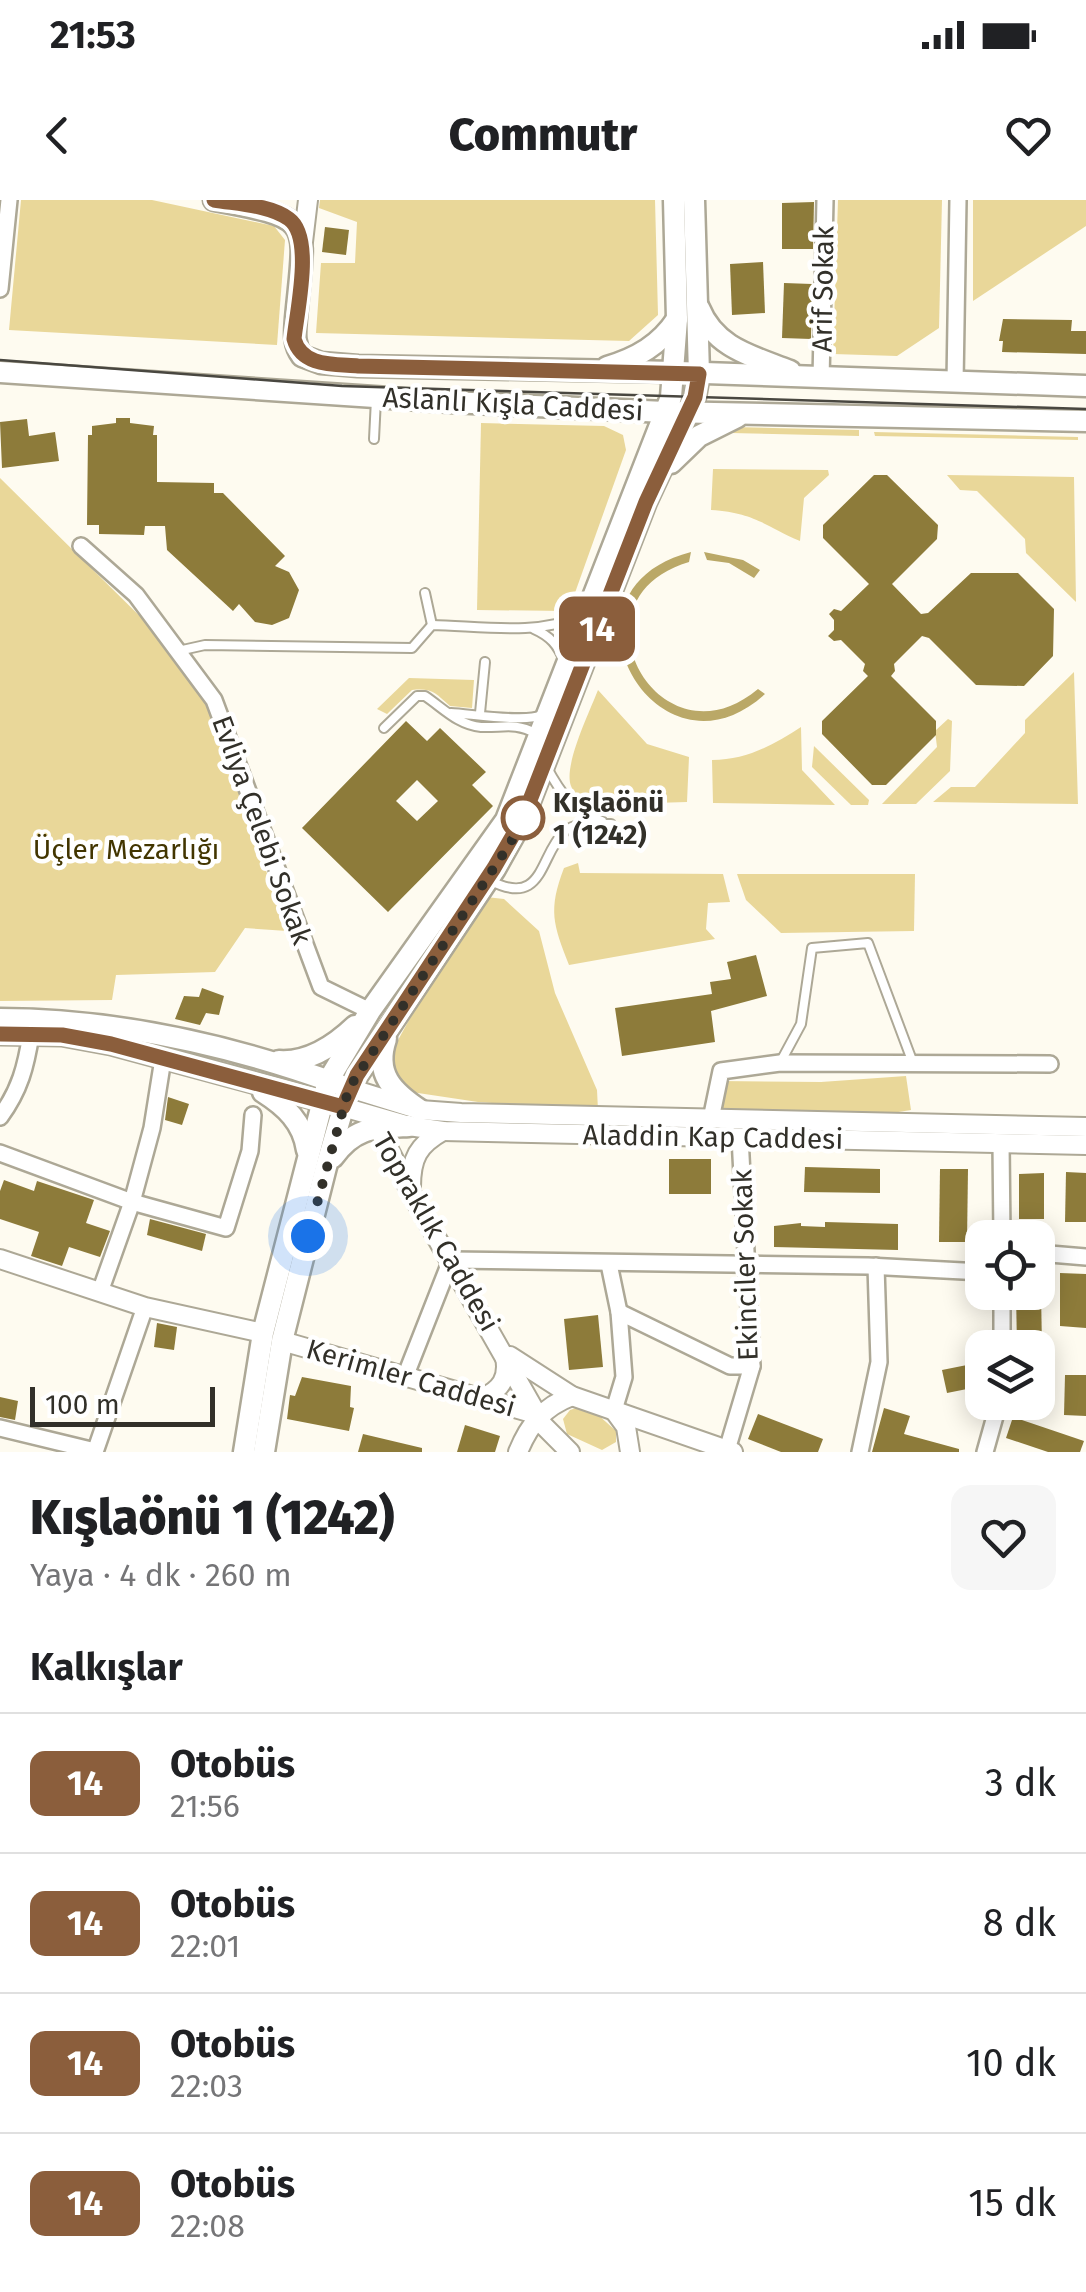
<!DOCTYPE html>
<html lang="tr">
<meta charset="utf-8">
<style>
body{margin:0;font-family:"Fira Sans",sans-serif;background:#f6f6f6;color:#202124;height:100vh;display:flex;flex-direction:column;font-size:38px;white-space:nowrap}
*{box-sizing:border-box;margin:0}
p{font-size:32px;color:#757577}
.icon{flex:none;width:55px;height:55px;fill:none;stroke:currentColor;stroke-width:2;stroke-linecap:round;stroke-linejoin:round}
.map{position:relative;height:1252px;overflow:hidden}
.details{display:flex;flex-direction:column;background:#fff;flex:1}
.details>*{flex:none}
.badge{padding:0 20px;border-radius:15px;font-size:35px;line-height:65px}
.fabs{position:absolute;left:965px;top:1020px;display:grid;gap:20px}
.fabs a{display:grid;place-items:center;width:90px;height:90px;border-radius:20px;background:#fff;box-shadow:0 5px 25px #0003;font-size:50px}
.scale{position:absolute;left:30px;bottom:25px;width:185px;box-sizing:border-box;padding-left:10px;border:5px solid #323029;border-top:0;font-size:28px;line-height:35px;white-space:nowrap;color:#323029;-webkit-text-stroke:8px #fff;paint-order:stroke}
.you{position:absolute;width:50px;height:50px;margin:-25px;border:8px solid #fff;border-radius:50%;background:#1a73e8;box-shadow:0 0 0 15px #1a73e833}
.map>.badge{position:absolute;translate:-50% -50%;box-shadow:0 0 0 5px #fff}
h2{padding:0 30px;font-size:38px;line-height:90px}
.round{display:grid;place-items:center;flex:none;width:105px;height:105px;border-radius:20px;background:#f6f6f6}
.summary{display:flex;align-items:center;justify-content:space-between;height:170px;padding:0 30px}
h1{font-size:48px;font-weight:800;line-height:75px}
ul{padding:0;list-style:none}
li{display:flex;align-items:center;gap:30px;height:140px;padding:0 30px;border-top:2px solid #e0e0e0}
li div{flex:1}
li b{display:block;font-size:38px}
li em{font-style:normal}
li .badge{min-width:110px;font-weight:700;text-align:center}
.status{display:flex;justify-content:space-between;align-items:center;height:70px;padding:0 50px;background:#fff;direction:ltr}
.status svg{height:28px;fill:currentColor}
header{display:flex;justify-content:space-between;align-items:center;height:130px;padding:0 30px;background:#fff;font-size:45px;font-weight:800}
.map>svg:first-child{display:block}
.green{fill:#e9d799}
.water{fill:#baa867}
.building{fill:#8d7b3a;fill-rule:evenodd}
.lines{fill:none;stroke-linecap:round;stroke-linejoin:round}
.service-casing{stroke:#ada896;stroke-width:12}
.minor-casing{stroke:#ada896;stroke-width:20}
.tertiary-casing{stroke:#ada896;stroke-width:22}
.secondary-casing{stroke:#ada896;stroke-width:25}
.service{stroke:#fff;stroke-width:8}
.minor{stroke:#fff;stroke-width:15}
.tertiary{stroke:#fff;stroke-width:18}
.secondary{stroke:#fff;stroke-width:20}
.tram{stroke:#494740;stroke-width:2.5}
.line-casing{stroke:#fff;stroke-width:22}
.line{stroke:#8b5e3c;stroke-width:15}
.walk{stroke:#323029;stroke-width:10;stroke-dasharray:0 18}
.stop-dot{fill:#fff;stroke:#8b5e3c;stroke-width:5}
.labels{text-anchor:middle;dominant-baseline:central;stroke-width:9;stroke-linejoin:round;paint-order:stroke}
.street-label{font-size:28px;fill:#323029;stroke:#fff}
.stop-label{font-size:28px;font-weight:bold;fill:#323029;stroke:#fff;text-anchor:start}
.park-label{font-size:28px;fill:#423500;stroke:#fff}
</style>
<div class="status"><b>21:53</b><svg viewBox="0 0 49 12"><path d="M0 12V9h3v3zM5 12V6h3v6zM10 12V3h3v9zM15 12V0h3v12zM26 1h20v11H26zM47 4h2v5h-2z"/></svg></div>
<header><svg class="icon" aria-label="back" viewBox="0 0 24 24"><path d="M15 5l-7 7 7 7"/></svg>Commutr<svg class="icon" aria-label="heart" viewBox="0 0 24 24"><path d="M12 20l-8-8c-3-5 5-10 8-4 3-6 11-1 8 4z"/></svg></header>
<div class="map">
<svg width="1086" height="1252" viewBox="0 0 1086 1252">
<rect width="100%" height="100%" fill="#fefbf0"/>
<!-- green -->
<g class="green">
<polygon points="21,0 152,0 274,26 285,40 277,145 9,130"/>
<polygon points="320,0 655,0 658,115 629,141 316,133 321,63 355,63 357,22 319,8"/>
<polygon points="838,0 942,0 939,128 897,156 833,154"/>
<polygon points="973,0 1086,0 1086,26 973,101"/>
<polygon points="481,223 604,226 623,235 626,250 571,404 565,411 477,410"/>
<polygon points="733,227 859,230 859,236 731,233"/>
<polygon points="874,232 1078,237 1078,240 875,236"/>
<path d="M 713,269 L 828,270 L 829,275 L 804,298 L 800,341 C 763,325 755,313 711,310 Z"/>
<polygon points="947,275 1074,277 1076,402 1026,353 1025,339 977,291 960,290"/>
<polygon points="0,278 168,444 211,512 287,731 245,728 215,772 116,775 112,800 0,801"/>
<polygon points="1074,472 1078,604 933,602 951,587 975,587 1025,533 1025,520"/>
<path d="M 409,478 L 474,480 L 472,508 L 450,506 C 435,493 433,488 412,490 L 387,514 L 377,509 Z"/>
<path d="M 598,490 L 647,544 L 689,557 L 687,602 L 588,605 C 582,600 574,594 571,586 C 563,566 590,511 598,490 Z"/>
<polygon points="948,519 952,521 950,571 916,604 882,604 937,547 935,531"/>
<path d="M 801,527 L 802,570 L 835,605 L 713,603 L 712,560 C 747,560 773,545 801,527 Z"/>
<polygon points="814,546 869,600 868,605 851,605 812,567"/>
<path d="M 578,663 L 580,673 L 723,674 L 730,702 L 708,703 L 706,729 L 715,739 L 569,765 C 553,724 548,710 564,668 Z"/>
<polygon points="737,674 915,674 914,731 781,733 746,700"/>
<polygon points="486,697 504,699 539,731 555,793 597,890 598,910 478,902 398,890 385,864 409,820"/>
<polygon points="906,876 911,910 848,920 718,918 719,881 821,882"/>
<polygon points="576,1208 596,1213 616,1231 616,1242 602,1250 567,1234 563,1219 570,1210"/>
</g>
<!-- water -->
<g class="water">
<path d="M 691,352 L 689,362 C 564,399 659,572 758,489 L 765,494 C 656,593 543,390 691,352 Z"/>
<polygon points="704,352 743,360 760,370 754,378 729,363 707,360"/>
</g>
<!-- building -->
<g class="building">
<polygon points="814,2 813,49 782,49 782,3"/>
<polygon points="325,27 349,30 346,55 322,52"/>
<polygon points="763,62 765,113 732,115 730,64"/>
<polygon points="784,83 812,84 811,139 782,138"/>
<polygon points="1003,119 1072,120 1071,131 1086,131 1086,154 1002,152 1003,141 999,141"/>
<polygon points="116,218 130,218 130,223 154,226 153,235 157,235 157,282 214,283 214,293 223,293 285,356 275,366 289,372 299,390 289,418 272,425 255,422 239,404 233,411 167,350 165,326 145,326 144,335 99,334 99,325 87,325 88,235 92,235 92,226 116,223"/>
<polygon points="27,219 29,236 55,232 59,261 2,268 0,222"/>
<polygon points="874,275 887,275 938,325 937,339 892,384 921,414 928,413 971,373 1018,373 1054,409 1053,456 1024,486 976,485 929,438 922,436 894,464 895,471 891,476 936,521 936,535 886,585 872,585 822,534 822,521 868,476 863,471 865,464 841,440 834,441 828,436 834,430 834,420 829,414 834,409 841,411 869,384 823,338 823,325"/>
<path d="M 406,521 L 427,541 L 440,528 L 486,572 L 472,585 L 493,606 L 388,712 L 302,628 ZM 417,580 L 438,601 L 417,621 L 396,601 Z"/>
<polygon points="756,755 767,796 711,811 715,842 622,856 615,808 712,794 710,782 731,779 727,762"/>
<polygon points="202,788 224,796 219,815 206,813 200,825 175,819 184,796 199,797"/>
<polygon points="168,897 189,904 182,925 165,920"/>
<rect x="669" y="959" width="42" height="35"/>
<polygon points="805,967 880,969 880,993 804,992"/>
<polygon points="940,969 968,969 967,1042 939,1042"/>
<polygon points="1066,972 1086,973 1086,1022 1065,1022"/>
<polygon points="1044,973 1044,1019 1019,1019 1019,974"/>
<polygon points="4,980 34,991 37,981 94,1000 86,1023 110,1031 100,1057 69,1047 62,1066 31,1056 39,1032 0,1019 0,991"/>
<polygon points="150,1019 206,1034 202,1051 147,1035"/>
<polygon points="825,1022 898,1024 898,1050 774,1047 774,1026 801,1023 801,1026 825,1027"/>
<polygon points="1060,1073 1086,1074 1086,1128 1060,1126"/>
<polygon points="1016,1092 1041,1092 1042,1148 1017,1148"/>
<polygon points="598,1115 603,1167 569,1170 564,1119"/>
<polygon points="157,1123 177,1127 174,1150 154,1147"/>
<polygon points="967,1165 972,1188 947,1193 942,1170"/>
<polygon points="1065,1175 1086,1175 1086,1216 1064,1215"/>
<polygon points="302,1177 351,1186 350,1207 354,1208 349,1231 287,1219 290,1195 295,1196"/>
<polygon points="0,1197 18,1201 15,1220 0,1217"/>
<polygon points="884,1208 910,1216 904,1234 959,1249 959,1252 872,1252"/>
<polygon points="758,1214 823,1239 818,1252 781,1252 748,1239"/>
<polygon points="1013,1217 1084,1241 1080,1252 1048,1252 1006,1238"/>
<polygon points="465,1225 500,1236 495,1252 457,1252"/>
<polygon points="363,1234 422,1248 422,1252 358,1252"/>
</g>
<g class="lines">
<!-- service casing -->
<g class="service-casing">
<g id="service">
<polyline points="374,239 376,199"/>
<polyline points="425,393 432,425"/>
<path d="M 534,429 C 550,436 558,445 564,461"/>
<path d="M 178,451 L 205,445 L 412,448 L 432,425 C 480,426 537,436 581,416"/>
<path d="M 451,513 C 471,514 527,523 541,515"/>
<polyline points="480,513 485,462"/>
<path d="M 384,528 L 417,496 L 425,496 C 443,508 458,525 481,527 C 502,528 515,522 535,533"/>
<path d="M 546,566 C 560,592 573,612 602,621"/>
<path d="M 489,680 C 544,709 539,656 564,632 C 576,621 596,624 611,624"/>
<polyline points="780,863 801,824 812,748 868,743 913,863"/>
</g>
</g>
<!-- minor casing -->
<g class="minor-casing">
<g id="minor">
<polyline points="0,89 9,0"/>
<polyline points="821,179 825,0"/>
<polyline points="955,183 958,0"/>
<polyline points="81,346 136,395 214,500 321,787 370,811"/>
<path d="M 0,917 C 20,890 26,866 31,834"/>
<polyline points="711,919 721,871 780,863 1050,864"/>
<polyline points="1001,943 1002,1038"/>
<polyline points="0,953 132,1002 226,1028 250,951 253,915"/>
<polyline points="1038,1053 1086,1057"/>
<polyline points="609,1064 619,1112"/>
<polyline points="100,1092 132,1002 152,928 163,859"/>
<polyline points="1002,1092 1002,1148"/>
<polyline points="405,1177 451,1060 868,1066 982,1072"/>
<polyline points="614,1210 624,1177 619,1112 730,1166 752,1166"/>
<polyline points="0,1228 95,1251"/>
<polyline points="727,1250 752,1166 740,937"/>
<polyline points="95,1252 145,1107"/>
<polyline points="860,1252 879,1162 876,1066"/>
<polyline points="985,1252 999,1202"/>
</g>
</g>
<!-- tertiary casing -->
<g class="tertiary-casing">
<g id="tertiary">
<polyline points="303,42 308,0"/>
<polyline points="349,888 420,910 461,913 1086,927"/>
<polyline points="343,907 409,926 443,931 1086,945"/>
<polyline points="371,920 378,928 411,993 543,1225 570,1252"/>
<path d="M 411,987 C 411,958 418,945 443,931"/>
<polyline points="0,1059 145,1107 263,1133"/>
<polyline points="282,1141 539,1215"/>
<polyline points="510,1156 572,1196 733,1252"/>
<path d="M 482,1198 C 501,1190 509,1178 505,1157"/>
<polyline points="615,1212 626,1227 630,1252"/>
<path d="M 518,1252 C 529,1225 543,1207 572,1196"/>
</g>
</g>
<!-- secondary casing -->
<g class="secondary-casing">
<g id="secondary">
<path d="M 214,0 C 317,19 305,19 296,118 C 295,132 293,144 302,156 L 321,163 L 358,166 L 675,172 L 1086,186"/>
<path d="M 699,108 C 715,148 752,156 790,171"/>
<path d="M 607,167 C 637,158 660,145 677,119"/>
<polyline points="0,172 450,202 665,212 1086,221"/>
<polyline points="671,263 699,236 737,217"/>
<path d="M 0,819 C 115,819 230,845 338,884"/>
<polyline points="0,834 62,835 111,844 334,904"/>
<path d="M 386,839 C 374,874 393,892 420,910"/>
<path d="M 279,861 C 309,863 334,846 355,826"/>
<path d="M 263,892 C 285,906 303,922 307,950"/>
<path d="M 333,957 C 355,927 373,928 409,926"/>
<polyline points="244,1252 263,1133 328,881 370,811 506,620 671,197 677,119 674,0"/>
<polyline points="264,1252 282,1141 326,967 349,888 495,669 523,619 646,302 695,197 699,174 694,0"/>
</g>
</g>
<!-- service -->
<use href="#service" class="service"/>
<!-- minor -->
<use href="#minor" class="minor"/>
<!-- tertiary -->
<use href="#tertiary" class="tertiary"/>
<!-- secondary -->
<use href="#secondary" class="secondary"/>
<!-- tram -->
<polyline class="tram" points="0,160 342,186 1086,209"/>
</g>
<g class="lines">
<!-- line casing -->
<g class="line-casing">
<path id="line" d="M 0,834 L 62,835 L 111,844 L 343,907 L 357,875 L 494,668 L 523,618 L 646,302 L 695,197 L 699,174 L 358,166 C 334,164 302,167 294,139 C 297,110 314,37 289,19 C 270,5 237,4 214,0"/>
</g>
<!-- line -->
<use href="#line" class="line"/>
<!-- walk -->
<polyline class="walk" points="308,1036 349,888 511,642 523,618"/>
</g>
<!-- markers -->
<circle class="stop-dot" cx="523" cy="618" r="20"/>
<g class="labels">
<!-- street labels -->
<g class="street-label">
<text transform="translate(823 89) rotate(-89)">Arif Sokak</text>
<text transform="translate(513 204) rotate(3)">Aslanlı Kışla Caddesi</text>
<text transform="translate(262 630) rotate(70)">Evliya Çelebi Sokak</text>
<text transform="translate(713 937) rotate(1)">Aladdin Kap Caddesi</text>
<text transform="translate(436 1032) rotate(60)">Topraklık Caddesi</text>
<text transform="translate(745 1065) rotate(-92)">Ekinciler Sokak</text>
<text transform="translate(411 1178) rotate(16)">Kerimler Caddesi</text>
</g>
<!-- stop labels -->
<g class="stop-label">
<text x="553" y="602">Kışlaönü<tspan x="553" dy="32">1 (1242)</tspan></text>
</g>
<!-- park labels -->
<g class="park-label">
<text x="126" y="649">Üçler Mezarlığı</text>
</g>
</g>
</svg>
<div class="fabs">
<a><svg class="icon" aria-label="locate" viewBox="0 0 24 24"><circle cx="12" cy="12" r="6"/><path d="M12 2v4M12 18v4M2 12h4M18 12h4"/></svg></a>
<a><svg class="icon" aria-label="layers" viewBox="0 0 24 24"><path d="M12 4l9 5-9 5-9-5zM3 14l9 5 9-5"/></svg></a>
</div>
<div class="scale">100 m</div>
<div class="you" style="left:308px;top:1036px"></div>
<b class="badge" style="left:597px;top:429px;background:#8b5e3c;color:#fff">14</b>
</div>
<section class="details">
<div class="summary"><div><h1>Kışlaönü 1 (1242)</h1><p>Yaya · 4 dk · 260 m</p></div><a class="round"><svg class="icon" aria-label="heart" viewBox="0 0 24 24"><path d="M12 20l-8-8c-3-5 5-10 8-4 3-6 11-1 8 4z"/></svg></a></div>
<h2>Kalkışlar</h2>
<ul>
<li><span class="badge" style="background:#8b5e3c;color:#fff">14</span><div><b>Otobüs</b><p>21:56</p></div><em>3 dk</em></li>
<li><span class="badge" style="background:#8b5e3c;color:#fff">14</span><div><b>Otobüs</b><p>22:01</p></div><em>8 dk</em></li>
<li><span class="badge" style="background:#8b5e3c;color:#fff">14</span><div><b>Otobüs</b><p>22:03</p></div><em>10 dk</em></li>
<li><span class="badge" style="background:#8b5e3c;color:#fff">14</span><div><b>Otobüs</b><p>22:08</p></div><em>15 dk</em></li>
</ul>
</section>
